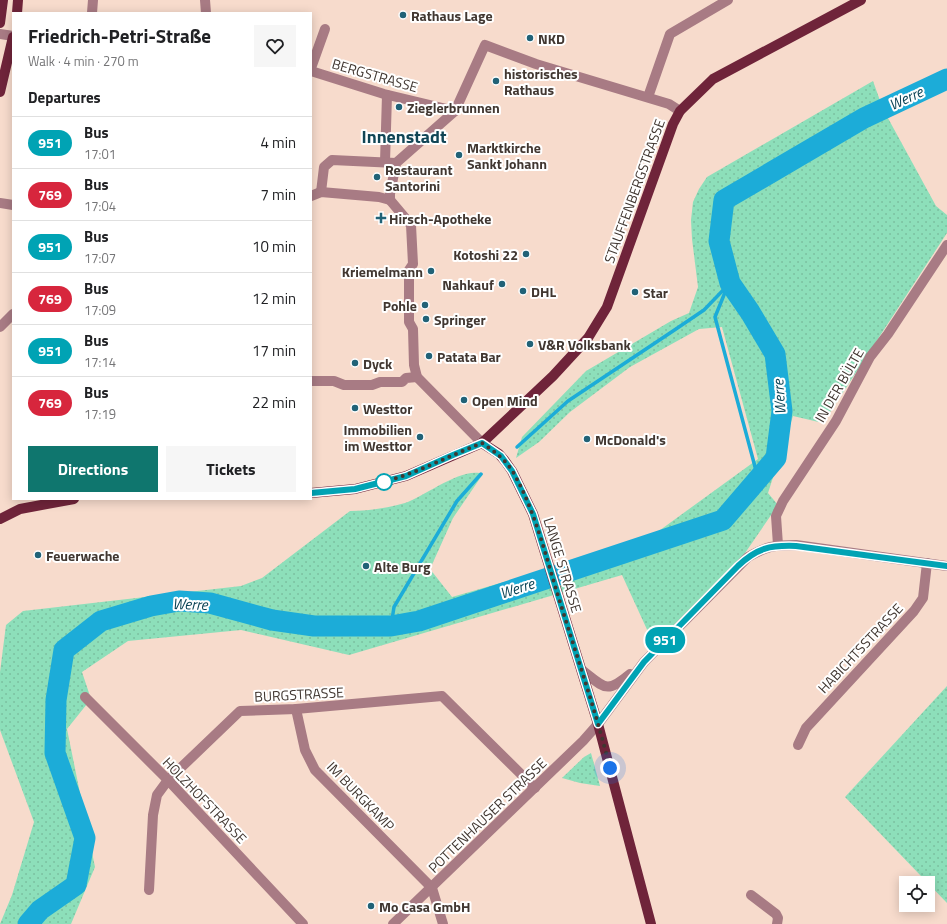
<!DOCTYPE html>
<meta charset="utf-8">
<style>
body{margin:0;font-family:"Titillium Web",sans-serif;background:#f6f6f6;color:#202124;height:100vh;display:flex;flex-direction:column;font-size:15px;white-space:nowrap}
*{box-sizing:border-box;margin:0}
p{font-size:13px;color:#757577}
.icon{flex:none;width:22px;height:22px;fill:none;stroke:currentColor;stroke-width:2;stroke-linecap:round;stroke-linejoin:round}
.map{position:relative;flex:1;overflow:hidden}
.details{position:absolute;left:12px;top:12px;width:300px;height:488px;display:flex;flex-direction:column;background:#fff;border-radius:0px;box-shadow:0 2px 10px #0003}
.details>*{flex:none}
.badge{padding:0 8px;border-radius:13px;font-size:14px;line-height:26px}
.fabs{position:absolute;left:899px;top:876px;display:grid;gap:8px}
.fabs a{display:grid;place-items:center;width:36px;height:36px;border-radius:0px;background:#fff;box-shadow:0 2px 10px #0003;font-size:20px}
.you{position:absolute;width:20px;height:20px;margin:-10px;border:3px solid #fff;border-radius:50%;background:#1a73e8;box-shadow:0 0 0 6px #1a73e833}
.map>.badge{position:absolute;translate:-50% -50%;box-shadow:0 0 0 2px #fff}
h2{padding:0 16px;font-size:15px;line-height:36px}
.round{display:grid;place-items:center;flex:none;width:42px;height:42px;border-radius:0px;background:#f6f6f6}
.headline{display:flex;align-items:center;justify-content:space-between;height:68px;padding:0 16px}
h1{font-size:19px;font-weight:700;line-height:30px}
.cta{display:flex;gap:8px;margin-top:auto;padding:8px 16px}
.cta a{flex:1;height:46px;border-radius:0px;background:#0f766e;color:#fff;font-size:16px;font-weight:700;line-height:46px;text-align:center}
.cta a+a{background:#f6f6f6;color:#202124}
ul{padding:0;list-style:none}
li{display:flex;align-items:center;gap:12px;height:52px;padding:0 16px;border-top:1px solid #e0e0e0}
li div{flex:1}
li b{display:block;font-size:15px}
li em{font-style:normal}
li .badge{min-width:44px;font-weight:700;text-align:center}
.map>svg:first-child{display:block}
.green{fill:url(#green-dots)}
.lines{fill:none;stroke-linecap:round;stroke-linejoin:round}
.stream{stroke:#1cacd8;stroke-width:3.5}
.river{stroke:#1cacd8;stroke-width:21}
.minor{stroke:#a87b84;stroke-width:10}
.major{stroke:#6f243a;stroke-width:10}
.line-casing{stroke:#fff;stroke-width:9}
.line{stroke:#00a3b4;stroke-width:6}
.walk{stroke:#413731;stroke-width:4;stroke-dasharray:0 7.2}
.poi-dot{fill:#216277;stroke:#fff;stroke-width:1.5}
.stop-dot{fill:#fff;stroke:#00a3b4;stroke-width:2}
.labels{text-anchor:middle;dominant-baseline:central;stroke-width:4;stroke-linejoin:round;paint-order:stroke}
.poi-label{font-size:14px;font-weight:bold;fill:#413731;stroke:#fff;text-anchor:start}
.street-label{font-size:14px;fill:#413731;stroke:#fff}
.water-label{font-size:15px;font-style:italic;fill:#0c4456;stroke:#fff}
.district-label{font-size:18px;font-weight:bold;fill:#114656;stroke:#fff}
</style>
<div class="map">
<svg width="947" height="924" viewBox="0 0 947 924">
<defs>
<pattern id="green-dots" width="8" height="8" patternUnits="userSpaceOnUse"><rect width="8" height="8" fill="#8ddfba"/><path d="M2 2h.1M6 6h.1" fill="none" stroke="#7bc0a0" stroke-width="1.8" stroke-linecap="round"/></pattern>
</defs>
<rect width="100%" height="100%" fill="#f7dbcc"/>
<!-- green -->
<g class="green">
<path d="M 873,81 L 883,109 L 936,206 L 947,215 L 947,233 L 823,423 L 793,416 L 768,493 L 778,505 L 743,556 L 655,647 L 622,575 L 349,655 L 241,630 L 128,641 L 82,672 L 91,699 L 67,729 L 95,867 L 71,924 L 0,924 L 12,895 L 34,822 L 0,730 L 0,672 L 6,625 L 23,611 L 241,586 L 262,578 L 350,511 C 368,511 388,508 405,503 C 425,496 463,466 483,474 L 453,518 L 430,569 L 452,597 L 645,541 L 758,459 L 722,327 L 699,329 L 630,367 L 570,412 L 539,442 L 516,458 L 522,437 L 586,371 L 671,321 L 689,313 L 698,287 L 692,239 L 691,220 L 693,202 L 699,189 L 707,177 Z"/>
<polygon points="947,686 947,903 845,797"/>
<polygon points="591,753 600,786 580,783 562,778 584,757"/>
</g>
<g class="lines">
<!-- stream -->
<g class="stream">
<polyline points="728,285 715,317 758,478"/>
<polyline points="517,447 568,401 673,331 704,310 730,283"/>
<polyline points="391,626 394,607 457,501 481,474"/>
</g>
<!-- river -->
<polyline class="river" points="28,924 40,910 76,885 85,838 55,753 56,700 64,650 101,621 151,606 179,601 210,603 272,620 314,626 391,626 419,621 723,520 776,458 782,411 775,354 750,312 730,283 719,241 724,200 864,118 947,79"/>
<!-- minor -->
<g class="minor">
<polyline points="205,0 206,13"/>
<polyline points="92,13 93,0"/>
<polyline points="0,34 13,36"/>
<polyline points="311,68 325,29"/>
<polyline points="311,71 384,94 455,111"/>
<polyline points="648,97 670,34 728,0"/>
<polyline points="385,162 387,95"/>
<polyline points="321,192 324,167 332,160 396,163"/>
<polyline points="311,196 321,192 379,197 390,200"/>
<polyline points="0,203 13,205"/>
<polyline points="0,327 13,314"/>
<polyline points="311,381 334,381 344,385 372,385 380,382 402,382 406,378 417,377"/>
<polyline points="482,443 417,377 414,365 413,329 409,322 409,270 413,264 411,225 390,200 390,194 396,163 455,111 485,45 536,64 669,104 680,111"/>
<polyline points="778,545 776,516 783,501 836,421 870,357 888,334 947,245"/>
<path d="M 583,671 C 605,688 606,694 630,674"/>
<polyline points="85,697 168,780 303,924"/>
<polyline points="296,709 305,750 315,770 432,888 443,924"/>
<polyline points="798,745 806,728 914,611 923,598 927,563"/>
<polyline points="149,890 153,815 157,795 168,780 240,711 296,709 442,696 535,788"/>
<polyline points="751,895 776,914 778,918 777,924"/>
<path d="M 393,924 L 583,741 L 598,724 L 644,662 L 748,557 C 767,546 774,545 796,545 L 947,566"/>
</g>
<!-- major -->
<g class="major">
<polyline points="17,13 18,0"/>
<polyline points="0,23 3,0"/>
<polyline points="0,92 13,37"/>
<polyline points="482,443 499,454 505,461 512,471 533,514 598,724 651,924"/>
<polyline points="311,493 355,489 406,476 482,443 553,376 588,338 607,307 673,124 680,111 713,79 861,0"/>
<polyline points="0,519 20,509 74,499"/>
</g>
</g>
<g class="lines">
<!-- line casing -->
<g class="line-casing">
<path id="line" d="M 311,493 L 355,489 L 406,476 L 453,455 L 482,443 L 501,456 L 512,471 L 533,514 L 598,724 L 644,662 L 738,566 C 757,548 770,545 796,546 L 947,566"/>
</g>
<!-- line -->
<use href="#line" class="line"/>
<!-- walk -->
<path class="walk" d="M 384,482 L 383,482 C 417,473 449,456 482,443 C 494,451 505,459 513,472 C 536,512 546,558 560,602 C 577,657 596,712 610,768"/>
</g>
<!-- markers -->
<g class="poi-dot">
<circle cx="403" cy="15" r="4"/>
<circle cx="530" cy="38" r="4"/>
<circle cx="496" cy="81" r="4"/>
<circle cx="399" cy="107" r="4"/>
<circle cx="459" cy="155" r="4"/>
<circle cx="377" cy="177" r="4"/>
<path d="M379 212h4v4h4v4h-4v4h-4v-4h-4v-4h4z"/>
<circle cx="526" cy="254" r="4"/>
<circle cx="431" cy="271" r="4"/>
<circle cx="502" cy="284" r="4"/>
<circle cx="523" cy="291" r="4"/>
<circle cx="635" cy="292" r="4"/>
<circle cx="425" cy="305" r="4"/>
<circle cx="426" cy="319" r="4"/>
<circle cx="530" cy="344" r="4"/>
<circle cx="429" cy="356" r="4"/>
<circle cx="355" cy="363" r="4"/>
<circle cx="464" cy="400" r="4"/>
<circle cx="355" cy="408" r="4"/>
<circle cx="420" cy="437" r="4"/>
<circle cx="587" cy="439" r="4"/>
<circle cx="38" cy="555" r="4"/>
<circle cx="366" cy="566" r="4"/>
<circle cx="371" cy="906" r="4"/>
</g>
<circle class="stop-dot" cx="384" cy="482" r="8"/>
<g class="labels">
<!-- poi labels -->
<g class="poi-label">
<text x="411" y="15">Rathaus Lage</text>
<text x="538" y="38">NKD</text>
<text x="504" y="73">historisches<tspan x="504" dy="16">Rathaus</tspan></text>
<text x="407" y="107">Zieglerbrunnen</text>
<text x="467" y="147">Marktkirche<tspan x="467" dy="16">Sankt Johann</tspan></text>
<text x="385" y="169">Restaurant<tspan x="385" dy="16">Santorini</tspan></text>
<text x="389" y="218">Hirsch-Apotheke</text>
<text x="518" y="254" text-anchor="end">Kotoshi 22</text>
<text x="423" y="271" text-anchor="end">Kriemelmann</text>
<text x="494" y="284" text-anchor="end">Nahkauf</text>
<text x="531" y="291">DHL</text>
<text x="643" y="292">Star</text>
<text x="417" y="305" text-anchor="end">Pohle</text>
<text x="434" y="319">Springer</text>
<text x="538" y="344">V&amp;R Volksbank</text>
<text x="437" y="356">Patata Bar</text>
<text x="363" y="363">Dyck</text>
<text x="472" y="400">Open Mind</text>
<text x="363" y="408">Westtor</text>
<text x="412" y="429" text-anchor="end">Immobilien<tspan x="412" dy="16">im Westtor</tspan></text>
<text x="595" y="439">McDonald's</text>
<text x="46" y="555">Feuerwache</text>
<text x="374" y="566">Alte Burg</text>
<text x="379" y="906">Mo Casa GmbH</text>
</g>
<!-- street labels -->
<g class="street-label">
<text transform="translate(375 75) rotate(16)">BERGSTRASSE</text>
<text transform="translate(634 191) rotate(-70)">STAUFFENBERGSTRASSE</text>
<text transform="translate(839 385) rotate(-60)">IN DER BÜLTE</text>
<text transform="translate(563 565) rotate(73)">LANGE STRASSE</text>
<text transform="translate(860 648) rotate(-47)">HABICHTSSTRASSE</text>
<text transform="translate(299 694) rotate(-3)">BURGSTRASSE</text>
<text transform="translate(361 796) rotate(46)">IM BURGKAMP</text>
<text transform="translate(205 800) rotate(46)">HOLZHOFSTRASSE</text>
<text transform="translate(487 815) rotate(-44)">POTTENHAUSER STRASSE</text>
</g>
<!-- water labels -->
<g class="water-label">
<text transform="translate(906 98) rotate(-25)">Werre</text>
<text transform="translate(779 397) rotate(-94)">Werre</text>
<text transform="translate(517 588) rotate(-18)">Werre</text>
<text transform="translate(190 604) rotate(2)">Werre</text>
</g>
<!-- district labels -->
<g class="district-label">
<text x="404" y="136">Innenstadt</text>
</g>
</g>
</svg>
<div class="fabs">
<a><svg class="icon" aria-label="locate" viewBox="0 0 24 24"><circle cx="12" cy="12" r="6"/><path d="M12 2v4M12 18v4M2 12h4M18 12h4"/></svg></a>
</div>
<div class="you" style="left:610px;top:768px"></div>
<b class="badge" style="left:665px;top:640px;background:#00a3b4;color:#fff">951</b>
<section class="details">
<div class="headline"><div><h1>Friedrich-Petri-Straße</h1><p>Walk · 4 min · 270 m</p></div><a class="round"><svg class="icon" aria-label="heart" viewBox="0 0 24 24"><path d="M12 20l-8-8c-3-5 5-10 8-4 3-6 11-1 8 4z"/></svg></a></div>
<h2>Departures</h2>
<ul>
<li><span class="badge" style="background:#00a3b4;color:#fff">951</span><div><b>Bus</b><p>17:01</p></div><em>4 min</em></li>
<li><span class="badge" style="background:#d7263d;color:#fff">769</span><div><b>Bus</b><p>17:04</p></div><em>7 min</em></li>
<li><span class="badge" style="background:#00a3b4;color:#fff">951</span><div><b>Bus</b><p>17:07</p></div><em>10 min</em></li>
<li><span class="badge" style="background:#d7263d;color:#fff">769</span><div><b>Bus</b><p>17:09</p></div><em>12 min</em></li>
<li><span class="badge" style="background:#00a3b4;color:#fff">951</span><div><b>Bus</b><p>17:14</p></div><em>17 min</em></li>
<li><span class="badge" style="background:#d7263d;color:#fff">769</span><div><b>Bus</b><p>17:19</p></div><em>22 min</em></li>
</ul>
<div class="cta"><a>Directions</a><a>Tickets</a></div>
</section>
</div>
